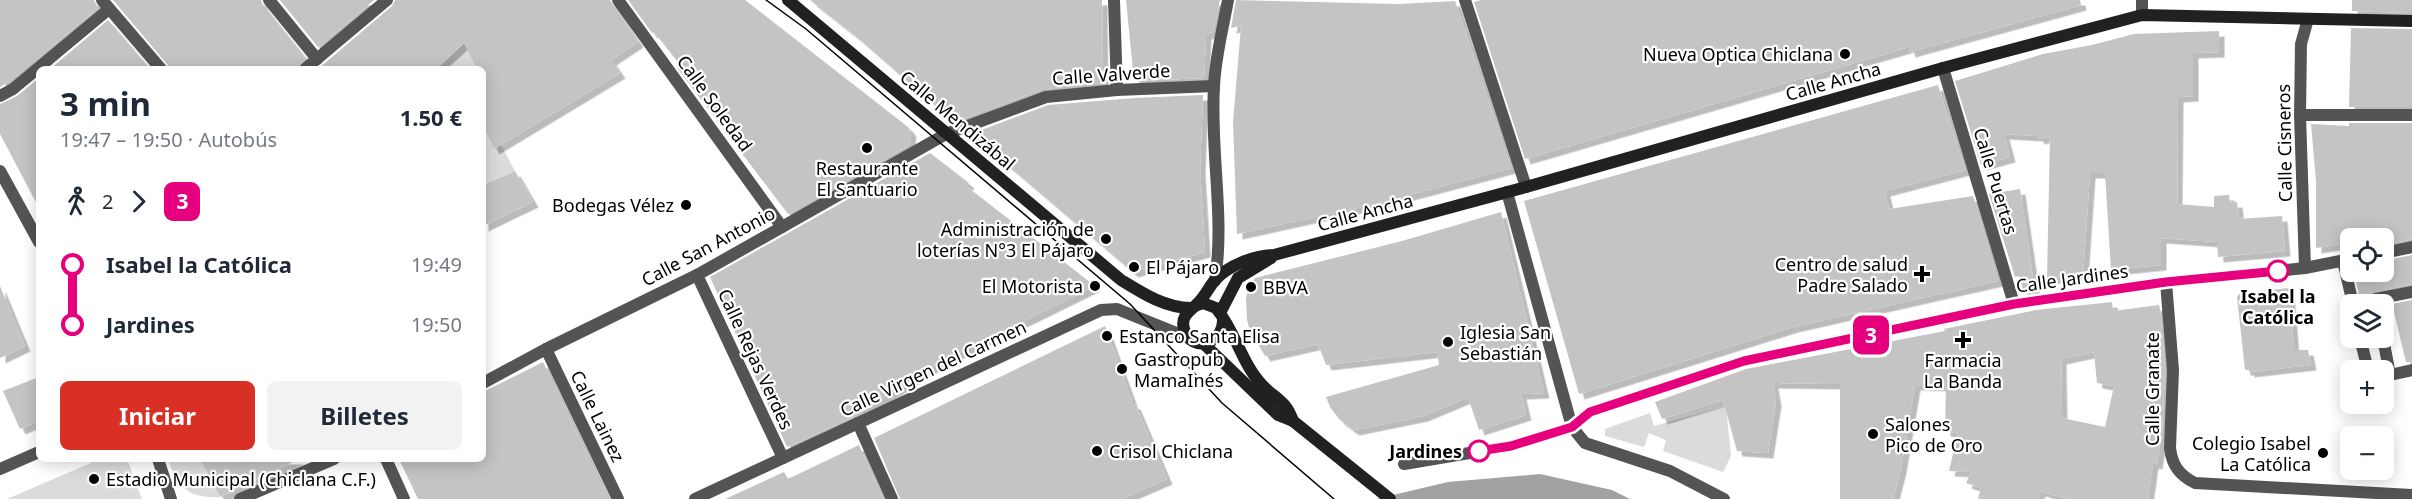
<!DOCTYPE html>
<html lang="es">
<meta charset="utf-8">
<style>
body{margin:0;font-family:"Noto Sans",sans-serif;background:#f2f2f3;color:#1f2937;height:100vh;display:flex;flex-direction:column;font-size:22px;white-space:nowrap}
*{box-sizing:border-box;margin:0}
p{font-size:20px;color:#747a83}
.icon{flex:none;width:33px;height:33px;fill:none;stroke:currentColor;stroke-width:2;stroke-linecap:round;stroke-linejoin:round}
.map{position:relative;flex:1;overflow:hidden}
.sheet{position:absolute;left:36px;top:66px;width:450px;height:396px;display:flex;flex-direction:column;background:#fff;border-radius:9px;box-shadow:0 3px 15px #0003}
.sheet>*{flex:none}
.badge{padding:0 12px;border-radius:9px;font-size:21px;line-height:39px}
.tools{position:absolute;left:2340px;top:228px;display:grid;gap:12px}
.tools a{display:grid;place-items:center;width:54px;height:54px;border-radius:9px;background:#fff;box-shadow:0 3px 15px #0003;font-size:30px}
.map>.badge{position:absolute;translate:-50% -50%;box-shadow:0 0 0 3px #fff}
.legs{display:flex;align-items:center;gap:9px;height:66px;padding:0 24px;font-size:20px}
.legs p{margin-inline-start:auto}
.headline{display:flex;align-items:center;justify-content:space-between;height:102px;padding:0 24px}
h1{font-size:33px;font-weight:700;line-height:45px}
.primary-button{display:flex;gap:12px;margin-top:auto;padding:12px 24px}
.primary-button a{flex:1;height:69px;border-radius:9px;background:#d93025;color:#fff;font-size:24px;font-weight:700;line-height:69px;text-align:center}
.primary-button a+a{background:#f2f2f3;color:#1f2937}
ul{padding:0 24px;list-style:none}
li{display:flex;align-items:center;gap:21px;height:60px;font-size:22px}
li i{display:grid;place-items:center;width:9px;height:100%;margin:0 8px;background:currentColor}
li i::after{content:'';width:15px;height:15px;margin:-8px;border:4px solid;border-radius:50%;background:#fff}
li p{margin-inline-start:auto}
li:first-child i{background:linear-gradient(#0000 50%,currentColor 0)}
li:last-child i{background:linear-gradient(currentColor 50%,#0000 0)}
.map>svg:first-child{display:block}
.green{fill:#dbdbdb}
.water{fill:#a2a2a2}
.building{fill:#c4c4c4;fill-rule:evenodd;filter:url(#shadow)}
.lines{fill:none;stroke-linecap:round;stroke-linejoin:round}
.pedestrian{stroke:#545454;stroke-width:12}
.minor{stroke:#545454;stroke-width:12}
.tertiary{stroke:#545454;stroke-width:12}
.secondary{stroke:#212121;stroke-width:12}
.tram{stroke:#000;stroke-width:1.5}
.line-1-casing{stroke:#fff;stroke-width:14}
.line-1{stroke:#e6007e;stroke-width:9}
.poi-dot{fill:#000;stroke:#fff;stroke-width:2}
.stop-1-dot{fill:#fff;stroke:#e6007e;stroke-width:3}
.labels{text-anchor:middle;dominant-baseline:central;stroke-width:4.5;stroke-linejoin:round;paint-order:stroke}
.poi-label{font-size:18px;fill:#000;stroke:#fff;text-anchor:start}
.street-label{font-size:18px;fill:#000;stroke:#fff}
.stop-label{font-size:18px;font-weight:bold;fill:#000;stroke:#fff}
</style>
<div class="map">
<svg width="2412" height="499" viewBox="0 0 2412 499">
<defs>
<filter id="shadow"><feDropShadow dx="5.5" dy="5.5" stdDeviation="0" flood-color="#0004"/></filter>
</defs>
<rect width="100%" height="100%" fill="#fff"/>
<!-- green -->
<g class="green">
<polygon points="474,34 477,69 437,69"/>
<polygon points="483,126 494,149 501,145 515,171 483,185"/>
<polygon points="1726,406 1731,456 1723,472 1663,451 1666,440 1649,433 1644,447 1605,436 1605,429 1650,413 1654,426"/>
<polygon points="100,459 127,459 142,499 7,499"/>
<path d="M 168,459 L 200,459 L 220,497 C 187,499 177,486 168,459 Z"/>
</g>
<!-- water -->
<polygon class="water" points="1540,474 1612,490 1630,499 1376,499 1448,482"/>
<!-- building -->
<g class="building">
<polygon points="0,0 94,0 98,8 8,82 0,87"/>
<polygon points="113,0 261,0 263,5 305,58 297,69 169,69 167,64"/>
<polygon points="280,0 374,0 318,47"/>
<polygon points="395,0 610,0 638,42 611,60 620,73 494,149 483,126 483,69 477,69 464,43 435,69 318,69 392,6"/>
<polygon points="628,0 745,0 908,127 911,132 909,145 788,214 677,68 681,66 654,32 652,33"/>
<polygon points="810,0 1102,0 1103,83 1043,89 957,121 952,120 857,37"/>
<polygon points="1126,0 1220,0 1213,32 1206,34 1204,78 1134,81"/>
<polygon points="1236,0 1399,4 1455,1 1511,168 1375,204 1237,234 1233,122 1241,26 1231,28"/>
<polygon points="1481,0 2080,0 2081,5 1910,52 1909,47 1525,159 1474,2"/>
<polygon points="2352,0 2412,0 2412,13 2352,11"/>
<polygon points="108,20 150,69 50,69"/>
<polygon points="2351,28 2412,29 2412,107 2349,107"/>
<polygon points="2219,31 2219,52 2193,53 2193,96 2178,97 2177,204 2214,207 2214,196 2229,195 2230,203 2237,202 2239,219 2282,216 2285,251 2218,257 2217,242 2161,238 2161,265 2111,270 2105,173 2090,173 2083,274 2047,279 2050,136 2039,139 2038,136 2004,134 2010,157 1981,165 1955,81 2043,54 2092,45 2134,34"/>
<polygon points="39,78 39,208 0,134 0,104 17,96"/>
<polygon points="1938,85 1965,170 1885,191 1889,209 1973,196 1998,281 1793,327 1579,394 1524,201"/>
<polygon points="1203,95 1200,168 1205,252 1133,272 971,134 1048,105 1135,98"/>
<polygon points="2349,123 2412,123 2412,239 2384,245 2384,238 2348,238 2348,243 2316,248 2316,181 2311,124 2349,126"/>
<polygon points="930,153 969,183 966,186 1095,286 942,361 855,416 787,447 710,277"/>
<polygon points="515,171 533,202 483,226 483,185"/>
<polygon points="2020,189 2035,293 2024,294 2019,276 2015,277 1989,194"/>
<polygon points="1501,212 1544,393 1521,394 1526,415 1479,430 1468,397 1423,416 1354,430 1340,420 1330,407 1326,397 1439,365 1437,352 1326,365 1318,344 1265,356 1250,331 1247,320 1246,299 1248,288 1255,278 1402,241"/>
<polygon points="2412,255 2412,284 2359,295 2354,272 2384,272 2384,261"/>
<polygon points="0,286 25,346 0,358"/>
<polygon points="2289,288 2294,350 2308,350 2311,365 2249,372 2249,370 2245,370 2237,297 2239,294"/>
<polygon points="2412,300 2412,362 2406,362 2392,304"/>
<path d="M 2112,302 L 2113,311 L 2159,305 L 2160,309 L 2165,370 L 2162,431 L 2157,464 L 2153,463 L 2148,499 L 2068,499 L 2040,491 L 2038,499 L 1978,499 L 1981,488 L 1966,483 L 1971,472 L 1949,471 L 1958,433 L 1945,431 L 1946,386 L 1915,385 L 1901,468 L 1893,499 L 1840,499 L 1840,384 L 1773,383 L 1776,401 L 1768,453 L 1737,451 L 1723,400 L 1662,419 L 1655,402 L 1746,369 L 1945,331 L 1944,329 L 2036,310 ZM 2094,352 L 2097,383 L 2114,386 L 2105,427 L 2062,418 L 2061,359 Z"/>
<polygon points="1105,326 1133,404 1135,404 1167,479 1121,499 900,499 874,438"/>
<polygon points="543,362 608,499 418,499 399,459 483,459 483,392"/>
<polygon points="39,377 39,421 20,429 3,391"/>
<polygon points="859,445 883,499 725,499 784,472 788,479"/>
<polygon points="200,459 299,459 220,497"/>
</g>
<g class="lines">
<!-- pedestrian -->
<g class="pedestrian">
<polyline points="2377,304 2376,299 2412,292"/>
<polyline points="2383,338 2390,375 2412,370"/>
</g>
<!-- minor -->
<g class="minor">
<polyline points="102,0 161,69"/>
<polyline points="269,0 317,59"/>
<polyline points="1114,0 1117,90"/>
<polyline points="1465,0 1526,187"/>
<polyline points="2142,15 2142,0"/>
<polyline points="1943,68 2014,304"/>
<polyline points="305,69 387,0"/>
<polyline points="0,96 13,89 109,9"/>
<polyline points="2300,115 2412,115"/>
<polyline points="0,171 39,242"/>
<polyline points="1507,192 1572,427 1585,443 1670,471 1724,499"/>
<polyline points="782,227 946,134 1046,97 1117,90 1214,86"/>
<polyline points="2343,261 2353,304"/>
<polyline points="2305,268 2300,115 2301,44 2308,19"/>
<path d="M 1215,281 C 1225,217 1210,151 1214,87 C 1215,58 1223,28 1228,0"/>
<path d="M 2166,282 L 2173,370 L 2170,448 C 2172,465 2179,475 2195,483 L 2412,495"/>
<polyline points="2360,338 2368,370"/>
<polyline points="546,349 618,499"/>
<polyline points="483,383 546,349 697,275"/>
<polyline points="858,423 892,499"/>
<polyline points="158,459 171,499"/>
<polyline points="386,459 404,499"/>
<polyline points="0,469 39,452"/>
<polyline points="240,499 334,459"/>
<polyline points="695,499 783,458"/>
</g>
<!-- tertiary -->
<g class="tertiary">
<polyline points="618,0 782,227 697,275 783,458 1101,310 1117,309 1189,338"/>
<polyline points="2384,253 2412,247"/>
<polyline points="1404,464 1511,446 1572,427 1590,412 1744,361 2014,304 2166,282 2305,268 2350,259"/>
</g>
<!-- secondary -->
<g class="secondary">
<path d="M 788,0 L 1121,280 C 1142,293 1165,308 1191,308"/>
<path d="M 1197,305 L 1203,303 L 1216,308 C 1236,332 1241,363 1263,386 C 1277,400 1286,401 1293,421"/>
<polyline points="1220,313 1238,278 1271,258"/>
<path d="M 1223,320 C 1223,345 1191,353 1184,329 C 1180,315 1191,311 1198,303 C 1205,296 1209,287 1215,280 C 1229,265 1253,256 1274,255 L 1526,187 L 1943,68 L 2142,15 L 2412,21"/>
<polyline points="1203,343 1278,415 1293,421 1390,499"/>
</g>
<!-- tram -->
<polyline class="tram" points="766,0 806,29 1130,304 1222,403 1334,499"/>
</g>
<g class="lines">
<!-- line-1 casing -->
<g class="line-1-casing">
<polyline id="line-1" points="1479,451 1511,446 1572,427 1590,412 1744,361 2014,304 2166,282 2278,271"/>
</g>
<!-- line-1 -->
<use href="#line-1" class="line-1"/>
</g>
<!-- markers -->
<g class="poi-dot">
<circle cx="1845" cy="54" r="6"/>
<circle cx="867" cy="148" r="6"/>
<circle cx="686" cy="205" r="6"/>
<circle cx="1106" cy="239" r="6"/>
<circle cx="1134" cy="267" r="6"/>
<path d="M1919 265h6v6h6v6h-6v6h-6v-6h-6v-6h6z"/>
<circle cx="1095" cy="286" r="6"/>
<circle cx="1251" cy="287" r="6"/>
<circle cx="1107" cy="336" r="6"/>
<path d="M1960 331h6v6h6v6h-6v6h-6v-6h-6v-6h6z"/>
<circle cx="1448" cy="342" r="6"/>
<circle cx="1122" cy="369" r="6"/>
<circle cx="1873" cy="434" r="6"/>
<circle cx="1097" cy="451" r="6"/>
<circle cx="2323" cy="453" r="6"/>
<circle cx="94" cy="479" r="6"/>
</g>
<g class="stop-1-dot">
<circle cx="2278" cy="271" r="10"/>
<circle cx="1479" cy="451" r="10"/>
</g>
<g class="labels">
<!-- poi labels -->
<g class="poi-label">
<text x="1833" y="54" text-anchor="end">Nueva Optica Chiclana</text>
<text x="867" y="168" text-anchor="middle">Restaurante<tspan x="867" dy="21">El Santuario</tspan></text>
<text x="674" y="205" text-anchor="end">Bodegas Vélez</text>
<text x="1094" y="229" text-anchor="end">Administración de<tspan x="1094" dy="21">loterías N°3 El Pájaro</tspan></text>
<text x="1908" y="264" text-anchor="end">Centro de salud<tspan x="1908" dy="21">Padre Salado</tspan></text>
<text x="1146" y="267">El Pájaro</text>
<text x="1083" y="286" text-anchor="end">El Motorista</text>
<text x="1263" y="287">BBVA</text>
<text x="1460" y="332">Iglesia San<tspan x="1460" dy="21">Sebastián</tspan></text>
<text x="1119" y="336">Estanco Santa Elisa</text>
<text x="1134" y="359">Gastropub<tspan x="1134" dy="21">MamaInés</tspan></text>
<text x="1963" y="360" text-anchor="middle">Farmacia<tspan x="1963" dy="21">La Banda</tspan></text>
<text x="1885" y="424">Salones<tspan x="1885" dy="21">Pico de Oro</tspan></text>
<text x="2311" y="443" text-anchor="end">Colegio Isabel<tspan x="2311" dy="21">La Católica</tspan></text>
<text x="1109" y="451">Crisol Chiclana</text>
<text x="106" y="479">Estadio Municipal (Chiclana C.F.)</text>
</g>
<!-- street labels -->
<g class="street-label">
<text transform="translate(1111 74) rotate(-4)">Calle Valverde</text>
<text transform="translate(1833 81) rotate(-16)">Calle Ancha</text>
<text transform="translate(715 103) rotate(54)">Calle Soledad</text>
<text transform="translate(958 120) rotate(40)">Calle Mendizábal</text>
<text transform="translate(2284 143) rotate(-91)">Calle Cisneros</text>
<text transform="translate(1996 181) rotate(73)">Calle Puertas</text>
<text transform="translate(1365 212) rotate(-15)">Calle Ancha</text>
<text transform="translate(708 246) rotate(-28)">Calle San Antonio</text>
<text transform="translate(2072 278) rotate(-8)">Calle Jardines</text>
<text transform="translate(756 359) rotate(65)">Calle Rejas Verdes</text>
<text transform="translate(933 368) rotate(-25)">Calle Virgen del Carmen</text>
<text transform="translate(2152 389) rotate(-90)">Calle Granate</text>
<text transform="translate(598 416) rotate(64)">Calle Lainez</text>
</g>
<!-- stop labels -->
<g class="stop-label">
<text x="2278" y="296">Isabel la<tspan x="2278" dy="21">Católica</tspan></text>
<text x="1462" y="451" text-anchor="end">Jardines</text>
</g>
</g>
</svg>
<div class="tools">
<a><svg class="icon" aria-label="locate" viewBox="0 0 24 24"><circle cx="12" cy="12" r="6"/><path d="M12 2v4M12 18v4M2 12h4M18 12h4"/></svg></a>
<a><svg class="icon" aria-label="layers" viewBox="0 0 24 24"><path d="M12 4l9 5-9 5-9-5zM3 14l9 5 9-5"/></svg></a>
<a>+</a>
<a>−</a>
</div>
<b class="badge" style="left:1871px;top:335px;background:#e6007e;color:#fff">3</b>
<section class="sheet">
<div class="headline"><div><h1>3 min</h1><p>19:47 – 19:50 · Autobús</p></div><b>1.50 €</b></div>
<div class="legs"><svg class="icon" aria-label="walk" viewBox="0 0 24 24"><circle cx="13" cy="4" r="2"/><path d="M13 8l-2 6 4 7M11 14l-3 7M7 12l3-4h3l4 4"/></svg>2<svg class="icon" aria-label="forward" viewBox="0 0 24 24"><path d="M9 5l7 7-7 7"/></svg><b class="badge" style="background:#e6007e;color:#fff">3</b></div>
<ul>
<li><i style="color:#e6007e"></i><b>Isabel la Católica</b><p>19:49</p></li>
<li><i style="color:#e6007e"></i><b>Jardines</b><p>19:50</p></li>
</ul>
<div class="primary-button"><a>Iniciar</a><a>Billetes</a></div>
</section>
</div>
